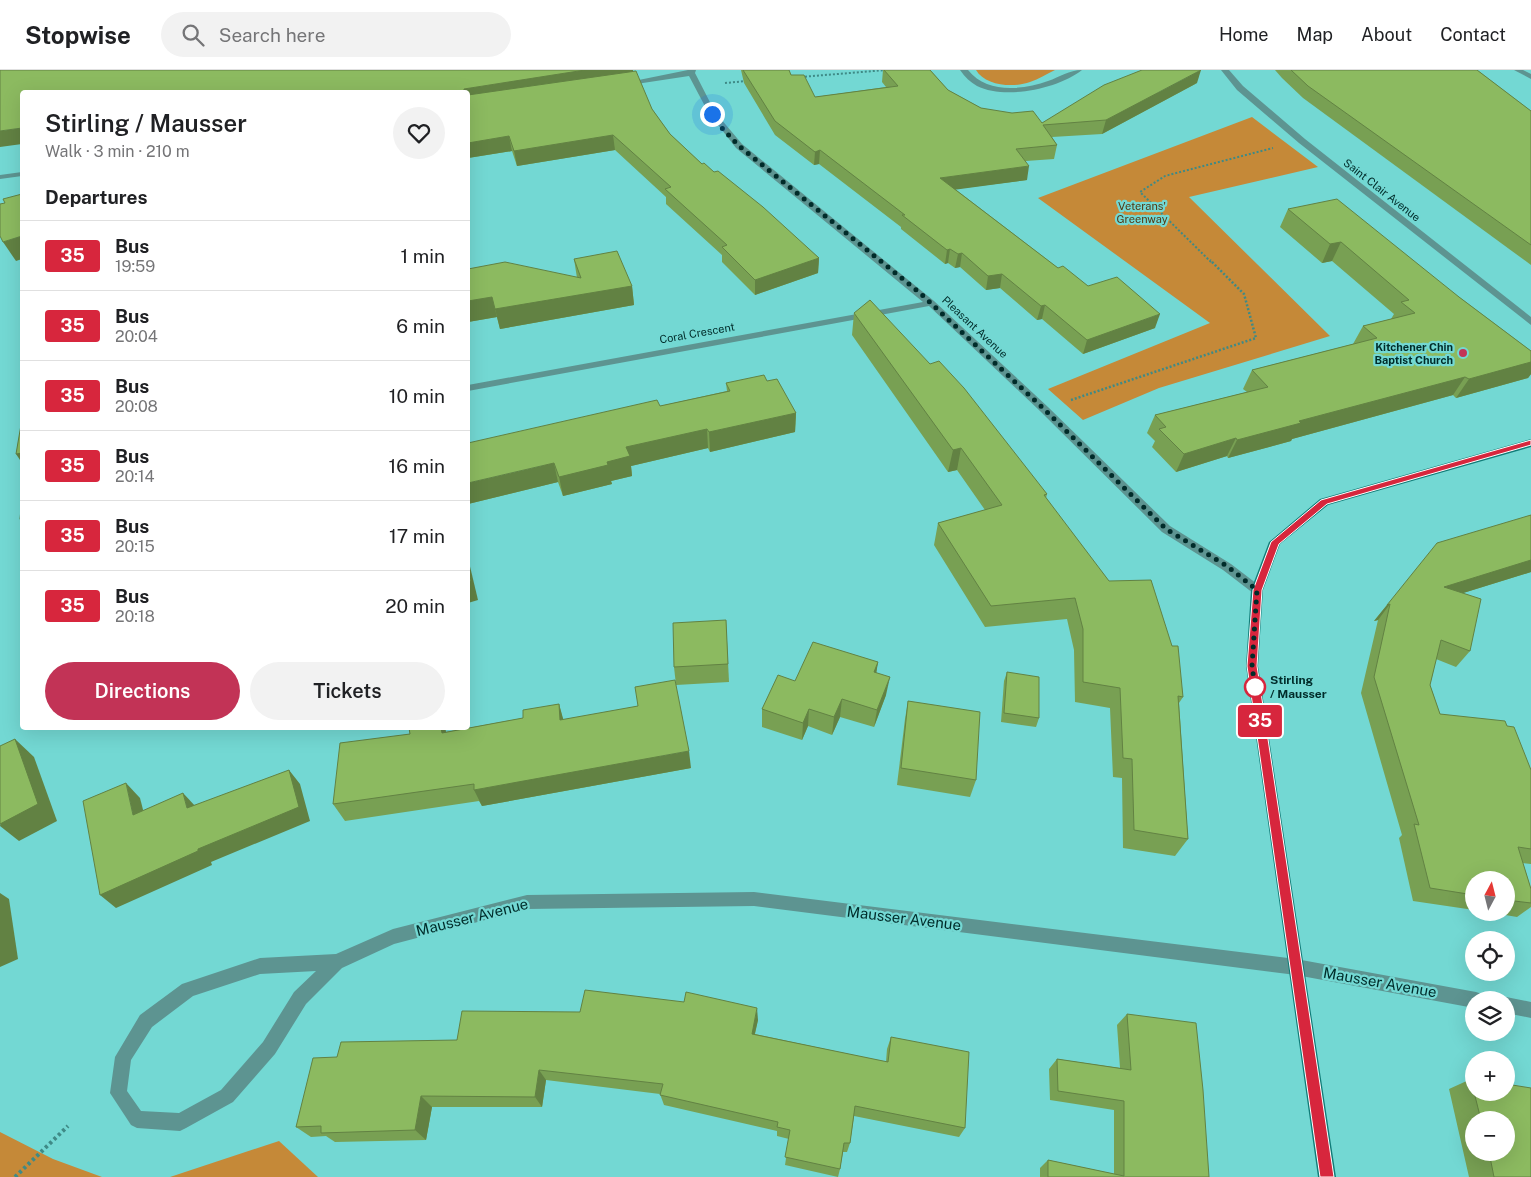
<!DOCTYPE html>
<meta charset="utf-8">
<style>
body{margin:0;font-family:"Public Sans",sans-serif;background:#f2f2f2;color:#202124;height:100vh;display:flex;flex-direction:column;font-size:19px;white-space:nowrap}
*{box-sizing:border-box;margin:0}
p{font-size:16px;color:#757577}
.icon{flex:none;width:28px;height:28px;fill:none;stroke:currentColor;stroke-width:2;stroke-linecap:round;stroke-linejoin:round}
.map{position:relative;flex:1;overflow:hidden}
.details{position:absolute;left:20px;top:20px;width:450px;height:640px;display:flex;flex-direction:column;background:#fff;border-radius:5px;box-shadow:0 5px 20px #0002}
.details>*{flex:none}
.badge{padding:0 10px;border-radius:4px;font-size:18px;line-height:32px}
.needle{width:32px;rotate:7deg}
.fabs{position:absolute;left:1465px;top:801px;display:grid;gap:10px}
.fabs a{display:grid;place-items:center;width:50px;height:50px;border-radius:50%;background:#fff;box-shadow:0 5px 20px #0002;font-size:25px}
.you{position:absolute;width:25px;height:25px;margin:-12px;border:4px solid #fff;border-radius:50%;background:#1a73e8;box-shadow:0 0 0 8px #1a73e833}
.map>.badge{position:absolute;translate:-50% -50%;box-shadow:0 0 0 2px #fff}
h2{padding:0 25px;font-size:19px;line-height:45px}
.round{display:grid;place-items:center;flex:none;width:52px;height:52px;border-radius:26px;background:#f2f2f2}
.summary{display:flex;align-items:center;justify-content:space-between;height:85px;padding:0 25px}
h1{font-size:24px;font-weight:600;line-height:38px}
.button{display:flex;gap:10px;margin-top:auto;padding:10px 25px}
.button a{flex:1;height:58px;border-radius:30px;background:#c23356;color:#fff;font-size:20px;font-weight:600;line-height:58px;text-align:center}
.button a+a{background:#f2f2f2;color:#202124}
ul{padding:0;list-style:none}
li{display:flex;align-items:center;gap:15px;height:70px;padding:0 25px;border-top:1px solid #e0e0e0}
li div{flex:1}
li b{display:block;font-size:19px}
li em{font-style:normal}
li .badge{min-width:55px;font-weight:700;text-align:center}
header{display:flex;align-items:center;gap:30px;box-sizing:border-box;height:70px;padding:0 25px;background:#fff;border-bottom:1px solid #e0e0e0}
header strong{font-size:24px}
nav{display:flex;gap:28px;margin-inline-start:auto;font-size:18px}
.search{width:350px;height:45px;background:#f2f2f2;display:flex;align-items:center;gap:12px;box-sizing:border-box;padding:0 18px;border-radius:28px;color:#757577;font-size:19px}
.map>svg:first-child{display:block}
.green{fill:#c58938}
.lines{fill:none;stroke-linecap:round;stroke-linejoin:round}
.path-far2{stroke:#3f8a86;stroke-width:2;stroke-dasharray:2 2;stroke-linecap:butt}
.path-far1{stroke:#3f8a86;stroke-width:2.5;stroke-dasharray:2 2;stroke-linecap:butt}
.path{stroke:#3f8a86;stroke-width:4;stroke-dasharray:3 3;stroke-linecap:butt}
.street{fill:#5d9491;fill-rule:evenodd}
.secondary{fill:#107c78;fill-rule:evenodd}
.wall{fill:#78a053;fill-rule:evenodd}
.shaded-wall{fill:#628243}
.building{fill:#8cba60;stroke:#628243}
.line{fill:#d7263d;stroke:#fff}
.walk{stroke:#002c2a;stroke-width:5;stroke-dasharray:0 9}
.poi-dot{fill:#c23356;stroke:#73d8d3;stroke-width:2}
.stop-dot{fill:#fff;stroke:#d7263d;stroke-width:2.5}
.labels{text-anchor:middle;dominant-baseline:central;stroke-width:4.5;stroke-linejoin:round;paint-order:stroke}
.far-street-label{font-size:11px;fill:#002c2a;stroke:#73d8d3}
.far-park-label{font-size:11px;fill:#533713;stroke:#73d8d3}
.far-poi-label{font-size:11px;font-weight:bold;fill:#002c2a;stroke:#73d8d3;text-anchor:end}
.stop-label{font-size:12px;font-weight:bold;fill:#002c2a;stroke:#73d8d3;text-anchor:start}
.near-street-label{font-size:15px;fill:#002c2a;stroke:#73d8d3}
</style>
<header>
<strong>Stopwise</strong>
<div class="search"><svg class="icon" aria-label="search" viewBox="0 0 24 24"><circle cx="10" cy="10" r="6"/><path d="M15 15l6 6"/></svg>Search here</div>
<nav><a>Home</a><a>Map</a><a>About</a><a>Contact</a></nav>
</header>
<div class="map">
<svg width="1531" height="1107" viewBox="0 0 1531 1107">
<rect width="100%" height="100%" fill="#73d8d3"/>
<!-- green -->
<g class="green">
<path d="M 976,0 L 1055,0 C 1046,4 1039,9 1030,12 C 1014,18 985,16 976,0 Z"/>
<polygon points="1252,47 1318,97 1189,127 1330,266 1159,318 1083,350 1048,319 1210,253 1038,128"/>
<polygon points="0,1062 53,1089 102,1107 0,1107"/>
<polygon points="279,1071 318,1107 170,1107"/>
</g>
<g class="lines">
<!-- path-far2 -->
<g class="path-far2">
<polyline points="801,7 886,0"/>
<polyline points="725,13 747,11"/>
<polyline points="1211,192 1140,122 1165,106 1273,78"/>
</g>
<!-- path-far1 -->
<polyline class="path-far1" points="1071,330 1256,268 1244,224 1210,190"/>
<!-- path -->
<polyline class="path" points="15,1107 68,1056"/>
<!-- street -->
<g class="street">
<polygon points="688,0 696,0 695,3 715,42 742,74 934,231 1048,337 1170,456 1231,494 1261,517 1263,520 1261,523 1253,523 1223,500 1162,462 1040,341 929,236 468,321 468,315 923,232 736,78 708,42 689,6 623,16 619,14"/>
<path d="M 960,0 L 968,0 C 987,24 1022,20 1048,11 C 1060,7 1069,0 1082,0 C 1058,19 1005,30 977,16 C 970,12 965,7 960,0 Z"/>
<polygon points="1221,0 1229,0 1243,16 1305,69 1531,247 1531,255 1299,73 1237,20"/>
<polygon points="1514,0 1523,0 1531,4 1531,9"/>
<polygon points="22,102 22,106 0,109 0,105"/>
<path d="M 754,822 L 1296,889 L 1476,922 L 1482,924 L 1484,930 L 1474,930 L 1474,938 L 1296,905 L 754,836 L 527,839 L 394,874 L 342,898 L 306,934 L 275,984 L 233,1032 L 186,1058 L 180,1061 L 137,1058 L 131,1055 L 110,1023 L 115,987 L 140,945 L 182,914 L 260,888 L 336,884 L 393,859 L 527,825 ZM 316,901 L 294,922 L 263,972 L 221,1020 L 179,1043 L 141,1041 L 127,1021 L 131,990 L 152,957 L 193,926 L 260,904 Z"/>
<polygon points="1506,927 1531,932 1531,948 1506,943 1506,930 1500,930"/>
</g>
<!-- secondary -->
<polygon class="secondary" points="1531,369 1531,377 1328,435 1280,474 1263,520 1258,596 1336,1107 1318,1107 1246,596 1251,520 1269,472 1320,429"/>
</g>
<!-- wall -->
<g class="wall">
<polygon points="0,0 633,0 633,2 652,39 670,64 702,94 819,188 818,203 755,225 722,192 722,185 666,134 666,127 615,80 517,96 512,81 468,88 468,22 22,22"/>
<polygon points="741,0 789,0 791,5 815,27 886,17 882,12 883,0 930,0 948,20 981,38 1042,53 1197,13 1102,64 1052,67 1057,75 1054,89 1026,91 1027,110 955,119 1058,198 1155,258 1083,284 1042,249 1037,250 1000,218 986,220 960,197 955,198 948,193 945,194 901,159 901,157 819,94 814,95 775,65 744,13"/>
<polygon points="1275,0 1477,0 1531,41 1531,195 1303,28 1282,8"/>
<polygon points="1288,139 1459,227 1531,281 1531,304 1528,308 1456,328 1453,325 1292,369 1291,371 1228,388 1227,386 1176,402 1152,377 1155,371 1147,363 1155,345 1247,322 1243,319 1252,300 1353,274 1363,256 1391,249 1394,244 1332,191 1322,193 1280,157"/>
<polygon points="574,189 632,216 634,235 500,259 497,247 468,252 468,199 577,208"/>
<polygon points="854,243 1047,424 1046,428 1183,627 1179,633 1188,769 1175,786 1123,778 1122,708 1113,707 1110,638 1075,632 1074,580 1067,549 985,557 934,475 938,453 985,440 957,400 948,402 852,265"/>
<polygon points="767,311 796,343 795,362 710,382 708,378 631,396 632,406 611,411 612,414 563,426 558,412 468,434 660,336 727,321 726,313"/>
<polygon points="1531,445 1531,502 1463,523 1470,581 1456,597 1436,589 1430,615 1440,644 1507,656 1531,700 1531,794 1523,793 1531,819 1531,837 1517,847 1488,842 1506,842 1506,810 1474,810 1474,840 1413,831 1399,768 1402,765 1361,623 1378,550 1374,551 1387,535"/>
<polygon points="726,550 729,612 676,615 674,597"/>
<polygon points="878,592 876,603 886,625 874,657 840,647 832,665 808,656 802,670 762,657 762,639 795,611"/>
<polygon points="1007,602 1039,648 1036,657 1001,652 1004,611"/>
<polygon points="908,631 976,710 970,727 897,715 905,649"/>
<polygon points="559,634 563,650 691,698 482,736 479,731 345,751 333,734 410,664 409,658 445,658 446,662 523,648"/>
<polygon points="1127,944 1209,1107 1040,1107 1040,1098 1048,1090 1114,1104 1114,1040 1050,1030 1049,999 1057,989 1120,998 1117,955"/>
<polygon points="758,950 755,964 886,992 887,979 891,967 965,1058 959,1067 854,1046 850,1073 847,1082 843,1082 840,1099 838,1107 785,1095 789,1069 777,1066 777,1061 664,1035 660,1024 546,1010 542,1037 432,1037 426,1070 335,1072 326,1066 311,1067 296,1057 337,987 457,970"/>
<path d="M 1471,1009 L 1474,1009 L 1474,1022 L 1506,1022 L 1531,1107 L 1469,1107 L 1449,1019 ZM 1474,1050 L 1506,1050 L 1506,1082 L 1474,1082 Z"/>
</g>
<!-- shaded-wall -->
<g class="shaded-wall">
<polygon points="585,0 633,0 633,7 468,35 468,22 464,22 464,19"/>
<polygon points="1201,0 1197,13 1102,64 1106,50"/>
<polygon points="22,58 22,74 0,77 0,61"/>
<polygon points="613,65 615,80 517,96 514,81"/>
<polygon points="509,66 512,81 468,88 468,73"/>
<polygon points="820,80 819,94 814,95 815,82"/>
<polygon points="1029,96 1027,110 938,122 940,108"/>
<polygon points="22,166 22,189 16,191 3,172"/>
<polygon points="1341,172 1332,191 1322,193 1330,174"/>
<polygon points="950,179 948,193 945,194 947,180"/>
<polygon points="962,183 960,197 955,198 958,184"/>
<polygon points="819,188 818,203 755,225 755,210"/>
<polygon points="1002,204 1000,218 986,220 988,206"/>
<polygon points="632,216 634,235 500,259 495,239"/>
<polygon points="492,227 497,247 468,252 468,231"/>
<polygon points="1045,235 1042,249 1037,250 1041,236"/>
<polygon points="1160,244 1155,258 1083,284 1087,270"/>
<polygon points="1531,292 1531,304 1528,308 1456,328 1469,309"/>
<polygon points="1465,307 1453,325 1292,369 1291,371 1228,388 1237,370 1299,351"/>
<polygon points="796,343 795,362 710,382 709,362"/>
<polygon points="707,359 708,378 631,396 632,406 611,411 612,414 563,426 559,407 607,392 626,377"/>
<polygon points="1236,368 1227,386 1176,402 1184,384"/>
<polygon points="961,378 957,400 948,402 953,380"/>
<polygon points="22,383 22,393 16,384"/>
<polygon points="554,393 558,412 468,434 468,413"/>
<polygon points="468,488 478,530 468,533"/>
<polygon points="1531,490 1531,502 1431,533 1444,517"/>
<polygon points="1390,534 1378,550 1374,551 1387,535"/>
<polygon points="878,592 875,611 874,602"/>
<polygon points="890,607 886,625 874,657 877,640"/>
<polygon points="842,629 840,647 832,665 834,647"/>
<polygon points="559,634 564,652 560,650"/>
<polygon points="809,639 808,656 802,670 803,653"/>
<polygon points="441,658 445,658 450,680 442,663"/>
<polygon points="15,669 34,687 57,751 19,771 0,756"/>
<polygon points="689,681 691,698 482,736 474,720"/>
<polygon points="289,700 300,714 310,751 211,792 212,795 116,838 100,825"/>
<polygon points="126,713 140,728 148,759 133,745"/>
<polygon points="183,723 197,738 187,738"/>
<polygon points="0,823 9,829 18,889 0,897"/>
<polygon points="757,938 758,950 752,975 752,964"/>
<polygon points="539,1000 546,1010 542,1037 535,1027"/>
<polygon points="421,1026 432,1037 426,1070 415,1060"/>
</g>
<!-- building -->
<g class="building">
<polygon points="0,0 585,0 464,19 464,22 22,22 22,58 0,61"/>
<polygon points="743,0 789,0 791,5 804,5 815,27 898,16 884,0 930,0 948,20 981,38 1012,43 1033,41 1042,53 1104,15 1142,0 1201,0 1106,50 1043,55 1057,75 1016,79 1029,96 940,108 1058,198 1063,196 1088,216 1117,207 1160,244 1087,270 1045,235 1041,236 1002,204 988,206 962,183 958,184 950,179 947,180 902,145 905,145 820,80 815,82 775,51"/>
<polygon points="1291,0 1477,0 1531,41 1531,175 1308,16"/>
<polygon points="636,1 652,39 670,64 702,94 704,93 714,102 718,101 763,137 819,188 755,210 722,177 727,175 665,119 671,117 613,65 514,81 509,66 468,73 468,25"/>
<polygon points="22,124 22,166 3,172 0,166 0,134 5,133 3,129"/>
<polygon points="1337,129 1459,227 1531,281 1531,292 1469,309 1465,307 1299,351 1301,353 1237,370 1236,368 1184,384 1159,359 1166,357 1155,345 1268,317 1252,300 1377,268 1363,256 1415,243 1401,232 1409,230 1341,172 1330,174 1288,139"/>
<polygon points="617,181 632,216 495,239 492,227 468,231 468,199 505,192 581,208 574,189"/>
<polygon points="870,230 930,294 939,291 964,318 1047,424 1044,425 1109,511 1151,510 1172,576 1178,576 1183,627 1178,626 1188,769 1134,760 1132,689 1123,688 1120,618 1083,612 1083,559 1075,528 991,536 938,453 1002,435 961,378 953,380 854,243"/>
<polygon points="764,305 767,311 777,309 796,343 709,362 707,359 626,377 630,386 607,392 608,395 559,407 554,393 468,413 468,373 657,330 660,336 730,321 726,313"/>
<polygon points="22,349 22,383 16,384"/>
<polygon points="22,429 22,452 20,449"/>
<polygon points="1531,445 1531,490 1444,517 1481,529 1470,581 1441,570 1430,615 1440,644 1505,651 1507,656 1514,657 1531,700 1531,779 1518,777 1531,819 1531,833 1506,830 1506,810 1474,810 1474,825 1430,818 1414,754 1419,755 1374,607 1390,534 1387,535 1437,473"/>
<polygon points="468,497 471,511 468,512"/>
<polygon points="726,550 728,594 674,597 673,553"/>
<polygon points="813,572 878,592 874,602 890,607 877,640 842,629 834,647 809,639 803,653 762,639 778,605 795,611"/>
<polygon points="1007,602 1039,607 1039,648 1004,643"/>
<polygon points="675,610 689,681 474,720 474,714 333,734 340,673 410,664 409,658 441,658 442,663 523,648 523,640 559,634 560,650 638,636 635,617"/>
<polygon points="908,631 980,642 976,710 901,698"/>
<polygon points="15,669 38,734 0,754 0,676"/>
<polygon points="289,700 299,737 198,779 198,781 100,825 83,731 126,713 133,745 183,723 187,738"/>
<polygon points="585,920 684,932 686,922 757,938 752,964 888,992 891,967 969,982 965,1058 855,1036 850,1073 844,1073 840,1099 785,1087 790,1060 777,1057 778,1052 660,1025 663,1014 539,1000 535,1027 421,1026 415,1060 321,1063 321,1056 296,1057 313,988 337,987 341,972 457,970 462,941 580,942"/>
<polygon points="1127,944 1196,953 1203,1020 1209,1107 1048,1107 1048,1090 1124,1106 1124,1031 1058,1021 1057,989 1131,1000"/>
<polygon points="1471,1009 1474,1009 1474,1020"/>
<polygon points="1506,1014 1531,1018 1531,1107 1494,1107 1489,1082 1506,1082 1506,1050 1481,1050 1474,1022 1506,1022"/>
</g>
<!-- line -->
<polygon class="line" points="1531,370 1531,375 1327,434 1279,474 1262,520 1257,596 1334,1107 1320,1107 1247,596 1253,520 1271,472 1321,430"/>
<g class="lines">
<!-- walk -->
<polyline class="walk" points="712,44 718,54 739,76 920,223 1044,339 1166,459 1227,496 1257,520 1252,596 1255,617"/>
</g>
<!-- markers -->
<circle class="poi-dot" cx="1463" cy="283" r="5"/>
<circle class="stop-dot" cx="1255" cy="617" r="10"/>
<g class="labels">
<!-- far-street labels -->
<g class="far-street-label">
<text transform="translate(1382 120) rotate(38)">Saint Clair Avenue</text>
<text transform="translate(975 257) rotate(43)">Pleasant Avenue</text>
<text transform="translate(697 263) rotate(-10)">Coral Crescent</text>
</g>
<!-- far-park labels -->
<g class="far-park-label">
<text x="1142" y="136">Veterans'<tspan x="1142" dy="13">Greenway</tspan></text>
</g>
<!-- far-poi labels -->
<g class="far-poi-label">
<text x="1453" y="277">Kitchener Chin<tspan x="1453" dy="13">Baptist Church</tspan></text>
</g>
<!-- stop labels -->
<g class="stop-label">
<text x="1270" y="610">Stirling<tspan x="1270" dy="14">/ Mausser</tspan></text>
</g>
<!-- near-street labels -->
<g class="near-street-label">
<text transform="translate(472 847) rotate(-14)">Mausser Avenue</text>
<text transform="translate(904 848) rotate(7)">Mausser Avenue</text>
<text transform="translate(1380 912) rotate(10)">Mausser Avenue</text>
</g>
</g>
</svg>
<div class="fabs">
<a><svg class="needle" viewBox="-14 -14 28 28"><path d="M0-13l5 13h-10z" fill="#e53935"/><path d="M0 13l5-13h-10z" fill="#757577"/></svg></a>
<a><svg class="icon" aria-label="locate" viewBox="0 0 24 24"><circle cx="12" cy="12" r="6"/><path d="M12 2v4M12 18v4M2 12h4M18 12h4"/></svg></a>
<a><svg class="icon" aria-label="layers" viewBox="0 0 24 24"><path d="M12 4l9 5-9 5-9-5zM3 14l9 5 9-5"/></svg></a>
<a>+</a>
<a>−</a>
</div>
<div class="you" style="left:712px;top:44px"></div>
<b class="badge" style="left:1260px;top:651px;background:#d7263d;color:#fff">35</b>
<section class="details">
<div class="summary"><div><h1>Stirling / Mausser</h1><p>Walk · 3 min · 210 m</p></div><a class="round"><svg class="icon" aria-label="heart" viewBox="0 0 24 24"><path d="M12 20l-8-8c-3-5 5-10 8-4 3-6 11-1 8 4z"/></svg></a></div>
<h2>Departures</h2>
<ul>
<li><span class="badge" style="background:#d7263d;color:#fff">35</span><div><b>Bus</b><p>19:59</p></div><em>1 min</em></li>
<li><span class="badge" style="background:#d7263d;color:#fff">35</span><div><b>Bus</b><p>20:04</p></div><em>6 min</em></li>
<li><span class="badge" style="background:#d7263d;color:#fff">35</span><div><b>Bus</b><p>20:08</p></div><em>10 min</em></li>
<li><span class="badge" style="background:#d7263d;color:#fff">35</span><div><b>Bus</b><p>20:14</p></div><em>16 min</em></li>
<li><span class="badge" style="background:#d7263d;color:#fff">35</span><div><b>Bus</b><p>20:15</p></div><em>17 min</em></li>
<li><span class="badge" style="background:#d7263d;color:#fff">35</span><div><b>Bus</b><p>20:18</p></div><em>20 min</em></li>
</ul>
<div class="button"><a>Directions</a><a>Tickets</a></div>
</section>
</div>
